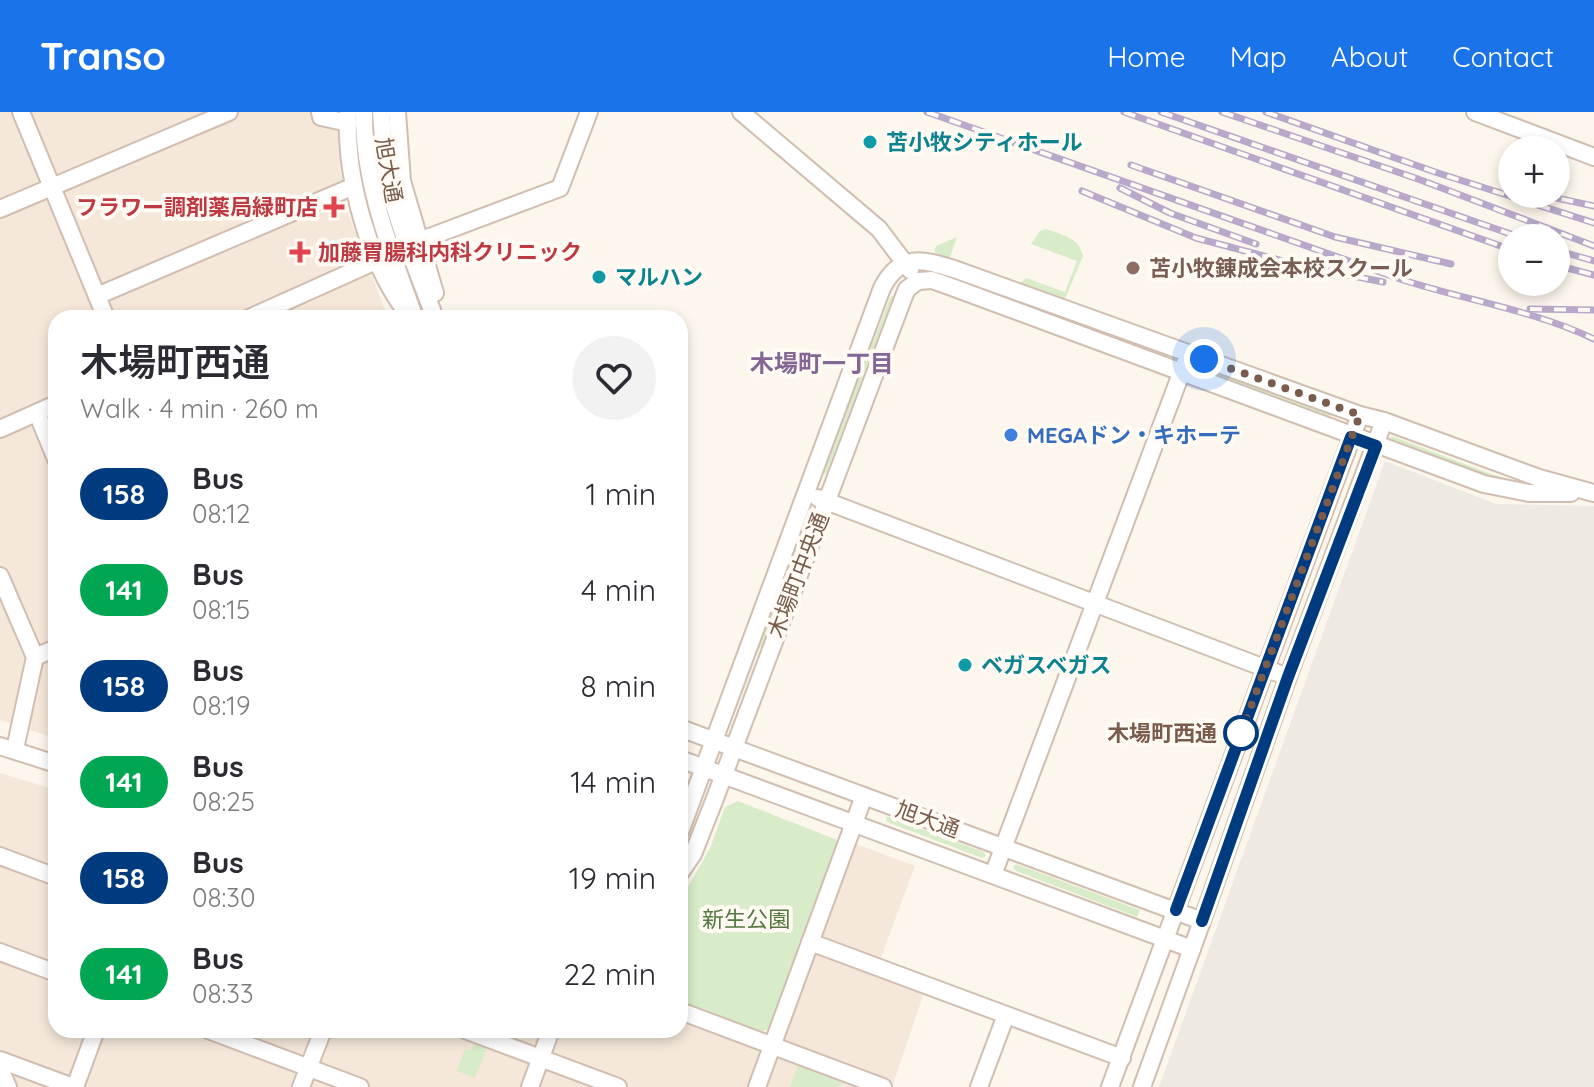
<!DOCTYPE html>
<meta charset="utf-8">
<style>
body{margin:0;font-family:Quicksand,"Noto Sans JP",sans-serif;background:#f2f2f3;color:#2b2b33;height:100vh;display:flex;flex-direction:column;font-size:30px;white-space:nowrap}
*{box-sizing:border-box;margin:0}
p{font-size:26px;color:#7c7c81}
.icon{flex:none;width:44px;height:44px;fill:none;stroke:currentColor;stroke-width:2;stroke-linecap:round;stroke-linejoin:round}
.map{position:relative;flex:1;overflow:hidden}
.details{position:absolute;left:48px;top:198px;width:640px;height:728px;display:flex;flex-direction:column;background:#fff;border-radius:24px;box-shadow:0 4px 12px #0003}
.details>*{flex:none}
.badge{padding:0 16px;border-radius:26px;font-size:28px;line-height:52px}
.tools{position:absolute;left:1498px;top:24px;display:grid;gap:16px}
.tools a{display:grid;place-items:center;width:72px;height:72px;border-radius:50%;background:#fff;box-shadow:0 4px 12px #0003;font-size:40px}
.you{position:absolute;width:40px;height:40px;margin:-20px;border:6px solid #fff;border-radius:50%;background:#1a73e8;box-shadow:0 0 0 12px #1a73e833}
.map>.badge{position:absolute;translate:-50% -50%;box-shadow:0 0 0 4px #fff}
.round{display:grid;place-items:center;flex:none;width:84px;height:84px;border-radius:42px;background:#f2f2f3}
.headline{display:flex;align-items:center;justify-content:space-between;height:136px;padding:0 32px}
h1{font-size:38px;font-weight:600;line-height:60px}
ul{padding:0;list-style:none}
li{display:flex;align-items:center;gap:24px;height:96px;padding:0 32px}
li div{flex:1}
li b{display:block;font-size:30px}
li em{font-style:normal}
li .badge{min-width:88px;font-weight:700;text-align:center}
header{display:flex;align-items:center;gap:48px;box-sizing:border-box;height:112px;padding:0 40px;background:#1a73e8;color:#fff}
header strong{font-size:38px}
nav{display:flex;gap:44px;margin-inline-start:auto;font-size:28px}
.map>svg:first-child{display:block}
.residential{fill:#f5e8da}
.industrial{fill:#efe9e4}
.green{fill:#d8ecc9}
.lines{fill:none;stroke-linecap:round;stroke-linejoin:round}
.minor-casing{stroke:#d1beb0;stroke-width:20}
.minor{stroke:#fff;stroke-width:16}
.rail-casing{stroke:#b9a8c9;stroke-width:7}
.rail{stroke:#fffaf3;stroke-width:4;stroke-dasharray:12;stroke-linecap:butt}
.line-casing{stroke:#fff;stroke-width:18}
.line{stroke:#003b80;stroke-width:12}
.walk{stroke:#7a5c4d;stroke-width:8;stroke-dasharray:0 14.4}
.culture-dot{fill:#0f9aa8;stroke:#fffaf3;stroke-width:3}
.health-dot{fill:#e0444e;stroke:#fffaf3;stroke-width:3}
.education-dot{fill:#8d6e63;stroke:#fffaf3;stroke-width:3}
.shop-dot{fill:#3f7fe0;stroke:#fffaf3;stroke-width:3}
.stop-dot{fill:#fff;stroke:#003b80;stroke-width:4}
.labels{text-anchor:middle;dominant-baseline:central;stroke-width:8;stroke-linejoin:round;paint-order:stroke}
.culture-label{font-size:22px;font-weight:bold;fill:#0d838f;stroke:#fffaf3;text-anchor:start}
.street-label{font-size:22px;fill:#7a5c4d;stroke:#fffaf3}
.health-label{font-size:22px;font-weight:bold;fill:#be3a42;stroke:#fffaf3;text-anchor:end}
.education-label{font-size:22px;font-weight:bold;fill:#785e54;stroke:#fffaf3;text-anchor:start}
.shop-label{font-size:22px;font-weight:bold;fill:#366cbe;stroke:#fffaf3;text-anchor:start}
.stop-label{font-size:22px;font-weight:bold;fill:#7a5c4d;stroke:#fffaf3;text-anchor:end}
.park-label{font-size:22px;fill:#537a41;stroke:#fffaf3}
.neighbourhood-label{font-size:24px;font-weight:bold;fill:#846695;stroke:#fffaf3}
</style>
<header>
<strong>Transo</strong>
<nav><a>Home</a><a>Map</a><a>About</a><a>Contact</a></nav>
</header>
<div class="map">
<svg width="1594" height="975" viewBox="0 0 1594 975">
<rect width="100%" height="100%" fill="#fdf6ec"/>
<!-- residential -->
<g class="residential">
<polygon points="0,0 338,0 340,55 348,101 388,206 56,206 56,627 0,608"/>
<polygon points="0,661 56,678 56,918 680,918 680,908 759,938 785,922 856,732 915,754 876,859 925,878 892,975 0,975"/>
</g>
<!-- industrial -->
<polygon class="industrial" points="1385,349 1496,392 1594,394 1594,975 1159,975"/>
<!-- green -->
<g class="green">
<path d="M 1046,117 C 1062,123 1079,125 1083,144 L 1065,187 L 1052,187 L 1018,173 L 1026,166 L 1065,180 L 1077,149 L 1031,132 L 1040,119 Z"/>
<polygon points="957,125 949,148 934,140 936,134"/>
<polygon points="957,167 1154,236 1152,241 956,170"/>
<polygon points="891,184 893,185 826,362 821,360"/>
<polygon points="1199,254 1332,301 1329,308 1198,258"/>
<polygon points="1392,324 1491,362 1538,376 1490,367 1389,328"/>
<polygon points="802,411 809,413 766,527 758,539 735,600 731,599"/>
<polygon points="738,689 845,731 776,914 759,921 680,892 680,789 710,736 725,695"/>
<polygon points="886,704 984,740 986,744 982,746 887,710"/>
<polygon points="1016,752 1140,798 1137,805 1016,759 1013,755"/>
<polygon points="475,928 488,933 475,966 457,959 465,937 471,939"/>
<polygon points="798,953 842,969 840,975 790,975"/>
</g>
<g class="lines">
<!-- minor casing -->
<g class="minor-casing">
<g id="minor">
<polyline points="21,0 106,206"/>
<polyline points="320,0 321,5 348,11"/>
<path d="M 348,0 C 345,66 369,155 411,206"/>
<path d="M 364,0 C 363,69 390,137 413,201"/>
<polyline points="381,0 386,68 406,130 435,206"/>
<polyline points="397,0 402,69 435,181"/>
<polyline points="741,0 879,117 910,158"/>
<polyline points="1475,0 1594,45"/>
<polyline points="0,97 229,0"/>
<polyline points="419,129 560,76 589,0"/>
<polyline points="918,169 932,168 949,174 1484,372 1529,381 1571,381"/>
<polyline points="97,184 354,74"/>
<polyline points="249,206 376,149"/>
<polyline points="37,301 56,347"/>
<polyline points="0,317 56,292"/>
<polyline points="818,386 1288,565"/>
<polyline points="0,464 35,545 15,637"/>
<polyline points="35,545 56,536"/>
<polyline points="680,616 1202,809 1142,975"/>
<polyline points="0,634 56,652"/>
<polyline points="680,647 1192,837"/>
<path d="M 680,720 L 882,176 C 900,141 922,147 954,157 L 1360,303 L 1384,309 L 1539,366 L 1594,381"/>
<polyline points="0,744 56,765"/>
<polyline points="680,761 693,742 714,689 904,184 907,177 918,169"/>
<polyline points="993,763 1185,251"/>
<polyline points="1202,809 1288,565 1384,309"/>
<polyline points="810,830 1122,946"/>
<polyline points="0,840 56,861"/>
<polyline points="680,899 883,975"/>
<polyline points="208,918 360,975"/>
<polyline points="465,918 618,975"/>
<polyline points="0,948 73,975"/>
<polyline points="0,957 8,975"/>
<polyline points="75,975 96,918"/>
<polyline points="301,975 323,918"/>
<polyline points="530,975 551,918"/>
<polyline points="757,975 864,684"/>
<polyline points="979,975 1006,903"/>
<polyline points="1110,975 1360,303"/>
</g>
</g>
<!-- minor -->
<use href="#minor" class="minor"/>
<!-- rail casing -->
<g class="rail-casing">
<g id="rail">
<path d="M 927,0 L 1400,167 C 1464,188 1533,198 1594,227"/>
<polyline points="1124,0 1512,138"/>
<polyline points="1161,0 1522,126"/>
<polyline points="1222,0 1418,67 1594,134"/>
<polyline points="1266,0 1435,60 1594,111"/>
<polyline points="1131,53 1335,125 1451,152"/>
<polyline points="1120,76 1170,101 1256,132"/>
<polyline points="1082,79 1196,126 1298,153 1383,170"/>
<polyline points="1538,82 1594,94"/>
<polyline points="1556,138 1594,149"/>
<polyline points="1556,153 1594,163"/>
<polyline points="1530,197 1594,198"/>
</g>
</g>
<!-- rail -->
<use href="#rail" class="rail"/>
</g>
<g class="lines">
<!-- line casing -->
<g class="line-casing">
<polyline id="line" points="1176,798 1351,325 1376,334 1288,565 1202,809"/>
</g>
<!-- line -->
<use href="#line" class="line"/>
<!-- walk -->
<polyline class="walk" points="1204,247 1360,303 1241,621"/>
</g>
<!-- markers -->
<g class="culture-dot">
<circle cx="870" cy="30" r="8"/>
<circle cx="599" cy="165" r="8"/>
<circle cx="965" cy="553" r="8"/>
</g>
<g class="health-dot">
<path d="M330 83h8v8h8v8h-8v8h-8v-8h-8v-8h8z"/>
<path d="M296 128h8v8h8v8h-8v8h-8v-8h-8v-8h8z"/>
</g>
<circle class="education-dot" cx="1133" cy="156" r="8"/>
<circle class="shop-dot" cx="1011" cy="323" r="8"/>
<circle class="stop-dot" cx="1241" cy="621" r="16"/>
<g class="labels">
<!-- culture labels -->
<g class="culture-label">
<text x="886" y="30">苫小牧シティホール</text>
<text x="615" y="165">マルハン</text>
<text x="981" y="553">ベガスベガス</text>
</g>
<!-- street labels -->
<g class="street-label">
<text transform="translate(389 58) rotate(80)">旭大通</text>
<text transform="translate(798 463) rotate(-69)">木場町中央通</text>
<text transform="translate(928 707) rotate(20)">旭大通</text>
</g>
<!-- health labels -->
<g class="health-label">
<text x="318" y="95">フラワー調剤薬局緑町店</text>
<text x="318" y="140" text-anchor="start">加藤胃腸科内科クリニック</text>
</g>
<!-- education labels -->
<g class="education-label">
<text x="1149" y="156">苫小牧錬成会本校スクール</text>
</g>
<!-- shop labels -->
<g class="shop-label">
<text x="1027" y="323">MEGAドン・キホーテ</text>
</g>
<!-- stop labels -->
<g class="stop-label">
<text x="1217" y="621">木場町西通</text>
</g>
<!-- park labels -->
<g class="park-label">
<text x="746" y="807">新生公園</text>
</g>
<!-- neighbourhood labels -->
<g class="neighbourhood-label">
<text x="822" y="251">木場町一丁目</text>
</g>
</g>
</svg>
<div class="tools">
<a>+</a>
<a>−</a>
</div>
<div class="you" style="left:1204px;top:247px"></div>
<section class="details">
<div class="headline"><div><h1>木場町西通</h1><p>Walk · 4 min · 260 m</p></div><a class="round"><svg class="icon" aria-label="heart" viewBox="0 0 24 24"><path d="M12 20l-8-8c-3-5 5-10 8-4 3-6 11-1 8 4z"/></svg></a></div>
<ul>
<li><span class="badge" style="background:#003b80;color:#fff">158</span><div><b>Bus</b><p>08:12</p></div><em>1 min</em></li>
<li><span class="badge" style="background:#00a651;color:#fff">141</span><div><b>Bus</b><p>08:15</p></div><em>4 min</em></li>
<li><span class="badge" style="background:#003b80;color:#fff">158</span><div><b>Bus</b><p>08:19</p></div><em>8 min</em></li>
<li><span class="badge" style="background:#00a651;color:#fff">141</span><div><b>Bus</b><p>08:25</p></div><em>14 min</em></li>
<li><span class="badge" style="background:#003b80;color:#fff">158</span><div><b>Bus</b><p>08:30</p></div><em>19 min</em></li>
<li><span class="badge" style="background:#00a651;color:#fff">141</span><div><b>Bus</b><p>08:33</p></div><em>22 min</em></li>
</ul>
</section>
</div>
